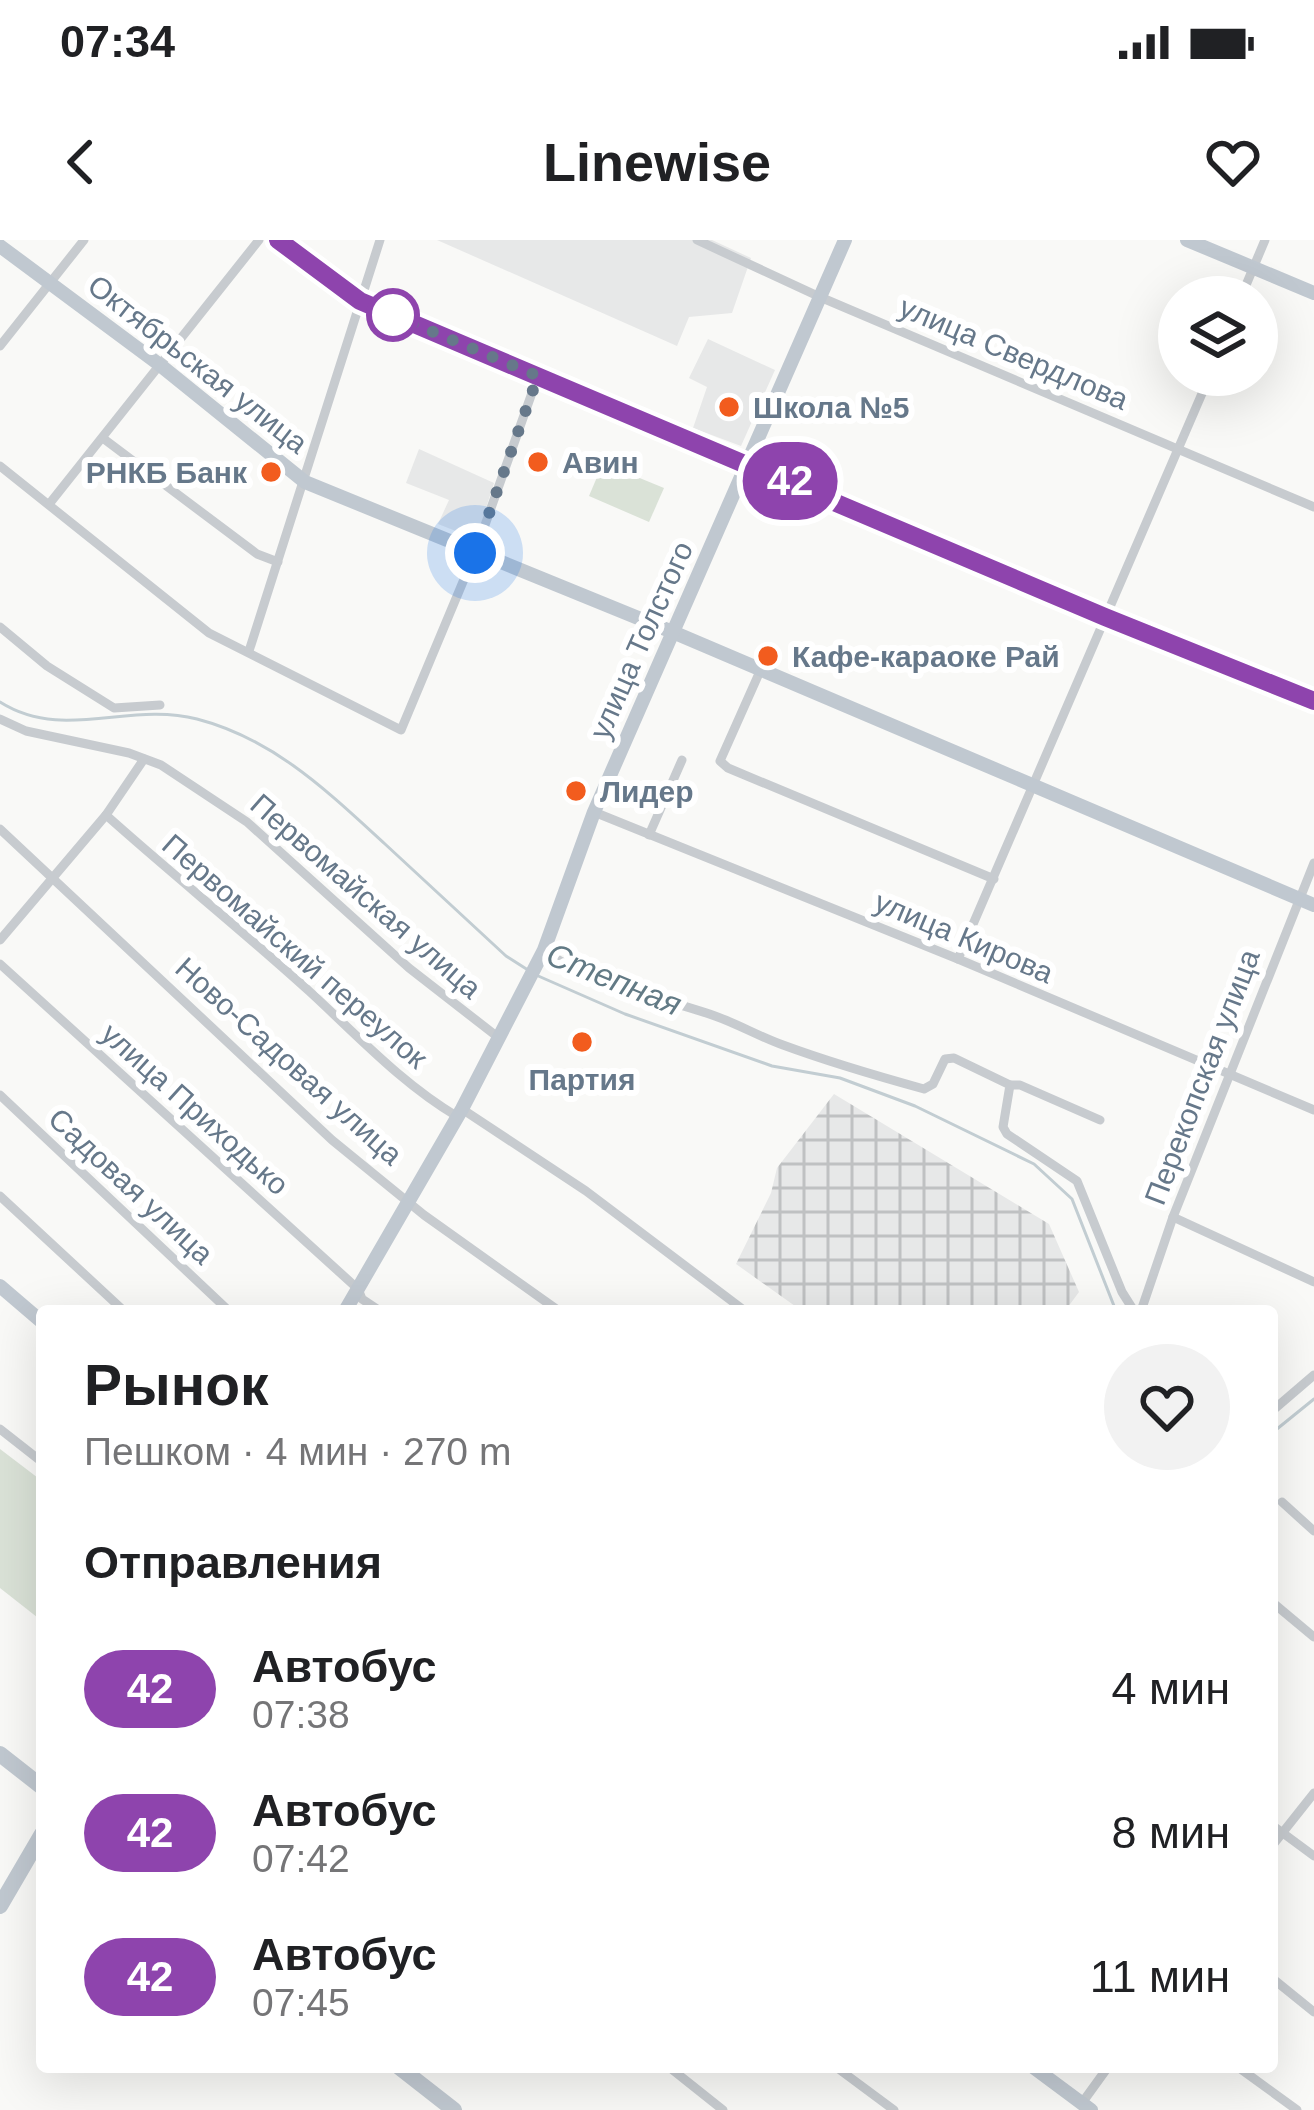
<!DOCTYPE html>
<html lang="ru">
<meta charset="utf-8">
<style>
body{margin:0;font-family:Arial,sans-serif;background:#f2f2f2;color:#202124;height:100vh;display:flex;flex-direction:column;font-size:45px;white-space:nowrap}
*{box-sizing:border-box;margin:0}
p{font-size:39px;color:#757577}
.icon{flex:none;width:66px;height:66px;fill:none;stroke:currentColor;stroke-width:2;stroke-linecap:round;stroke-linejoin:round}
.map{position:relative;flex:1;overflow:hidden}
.sheet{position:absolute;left:36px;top:1065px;width:1242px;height:768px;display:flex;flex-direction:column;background:#fff;border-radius:12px;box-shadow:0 12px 48px #0002}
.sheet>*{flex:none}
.badge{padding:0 24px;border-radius:39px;font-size:42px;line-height:78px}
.buttons{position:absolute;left:1158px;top:36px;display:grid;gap:24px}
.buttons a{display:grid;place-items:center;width:120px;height:120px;border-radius:50%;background:#fff;box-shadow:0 12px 48px #0002;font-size:60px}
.you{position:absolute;width:60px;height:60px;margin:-30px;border:9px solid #fff;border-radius:50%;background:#1a73e8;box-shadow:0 0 0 18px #1a73e833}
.map>.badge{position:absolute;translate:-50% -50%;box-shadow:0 0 0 6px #fff}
h2{padding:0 48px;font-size:45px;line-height:108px}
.round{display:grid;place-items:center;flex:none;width:126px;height:126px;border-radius:63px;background:#f2f2f2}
.summary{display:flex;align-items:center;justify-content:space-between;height:204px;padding:0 48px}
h1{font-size:57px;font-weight:700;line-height:90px}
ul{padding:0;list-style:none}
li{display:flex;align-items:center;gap:36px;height:144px;padding:0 48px}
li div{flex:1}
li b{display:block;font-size:45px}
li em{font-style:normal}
li .badge{min-width:132px;font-weight:700;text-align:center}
.status{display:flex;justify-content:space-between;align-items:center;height:84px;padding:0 60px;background:#fff;direction:ltr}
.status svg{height:33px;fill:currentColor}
header{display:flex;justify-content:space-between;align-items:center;height:156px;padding:0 48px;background:#fff;font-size:54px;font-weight:700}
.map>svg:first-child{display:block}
.built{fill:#e7e8e8}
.industrial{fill:url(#industrial-grid)}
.green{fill:#dae2d7}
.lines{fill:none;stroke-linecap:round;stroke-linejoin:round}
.stream{stroke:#c2cdd2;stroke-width:3}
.minor{stroke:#c7cbcf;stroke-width:9}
.secondary{stroke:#c0c8d0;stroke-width:14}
.trunk{stroke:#c0c8d0;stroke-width:16}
.line-casing{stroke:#fff;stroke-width:27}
.line{stroke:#8e44ad;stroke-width:18}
.walk{stroke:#66788a;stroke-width:12;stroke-dasharray:0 21.6}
.stop-dot{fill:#fff;stroke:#8e44ad;stroke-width:6}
.poi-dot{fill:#f25c1e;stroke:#fff;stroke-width:4.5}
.labels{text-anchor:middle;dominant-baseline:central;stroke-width:12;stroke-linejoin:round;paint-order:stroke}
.street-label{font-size:30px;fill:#66788a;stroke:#fff}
.poi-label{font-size:30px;font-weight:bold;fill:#66788a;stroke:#fff;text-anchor:start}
.water-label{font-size:33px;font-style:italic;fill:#627a85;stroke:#fff}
</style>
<div class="status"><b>07:34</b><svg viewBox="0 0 49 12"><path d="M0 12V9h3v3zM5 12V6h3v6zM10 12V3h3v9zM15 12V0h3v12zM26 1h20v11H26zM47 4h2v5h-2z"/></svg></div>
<header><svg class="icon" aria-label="back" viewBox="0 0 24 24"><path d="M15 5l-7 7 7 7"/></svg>Linewise<svg class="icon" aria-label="heart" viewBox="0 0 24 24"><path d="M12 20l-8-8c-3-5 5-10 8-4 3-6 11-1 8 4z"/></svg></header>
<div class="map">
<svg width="1314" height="1870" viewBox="0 0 1314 1870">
<defs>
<pattern id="industrial-grid" width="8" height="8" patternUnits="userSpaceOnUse" patternTransform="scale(3)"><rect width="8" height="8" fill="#e7e8e8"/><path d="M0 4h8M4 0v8" fill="none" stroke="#bfc1c2"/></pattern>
</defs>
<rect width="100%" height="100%" fill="#f9f9f7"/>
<!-- built -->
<g class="built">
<polygon points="437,0 712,0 751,18 732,73 689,77 677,106"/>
<polygon points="708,99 775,130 741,206 693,188 707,147 689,138"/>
<polygon points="419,209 494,243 476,299 438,284 449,260 406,243"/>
</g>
<!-- industrial -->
<polygon class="industrial" points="834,854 1049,984 1079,1052 1065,1071 802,1071 736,1024 771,953 777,928"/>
<!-- green -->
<g class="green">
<polygon points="603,223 664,248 649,282 589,256"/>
<polygon points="0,1209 42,1241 42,1381 0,1348"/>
</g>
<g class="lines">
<!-- stream -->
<g class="stream">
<path d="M 0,462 C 63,502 129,461 197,479 C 274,499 327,551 385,604 C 425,641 466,679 506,716 L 528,730"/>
<polyline points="536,735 625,774 772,826 840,838 915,866 1034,924 1072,959 1116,1071"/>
<polyline points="1272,1193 1314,1159"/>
</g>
<!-- minor -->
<g class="minor">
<polyline points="277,0 360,61 1105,377 1314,461"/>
<polyline points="697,0 820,57 1314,267"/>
<polyline points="1241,57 1265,0"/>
<polyline points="0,106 84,0"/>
<polyline points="104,199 257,314 278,322"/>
<polyline points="0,226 209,393 401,490 475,313 538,136"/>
<polyline points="50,263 259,0"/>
<polyline points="0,387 47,426 114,468 160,465"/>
<polyline points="249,411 380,0"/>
<polyline points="761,429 720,521 728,528 994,639"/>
<polyline points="0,479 26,491 129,513 161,525 247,582 409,728 499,798"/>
<polyline points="594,572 958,719 1314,870"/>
<path d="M 106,575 C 173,635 243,691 309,751 C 358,796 401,843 458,877"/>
<polyline points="0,589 332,900 424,975 559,1071"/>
<polyline points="649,595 682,520"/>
<polyline points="0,700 106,575 144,519"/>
<path d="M 544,710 C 595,748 657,755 715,776 C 738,784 760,797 783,805 C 829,822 877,836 924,849 L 933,844 L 945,819 L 954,818 L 1010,845 L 1003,887 L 1007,894 L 1077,941 L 1122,1052 L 1134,1071"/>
<polyline points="958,719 1210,135"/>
<polyline points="0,724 358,1049 362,1059 380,1071"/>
<polyline points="1010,845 1020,845 1100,880"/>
<polyline points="0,855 229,1071"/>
<polyline points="462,869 586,951 745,1071"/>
<polyline points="0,956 124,1071"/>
<polyline points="1173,977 1314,1042"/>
<polyline points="1141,1071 1173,977 1314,623"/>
<polyline points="1272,1171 1314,1135"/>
<polyline points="0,1189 42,1222"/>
<polyline points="1282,1262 1314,1291"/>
<polyline points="1272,1362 1314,1397"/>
<polyline points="1272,1585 1314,1616"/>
<polyline points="1272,1606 1314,1553"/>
<polyline points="1272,1738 1314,1772"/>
<polyline points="669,1827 723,1870"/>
<polyline points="836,1827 894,1870"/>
<polyline points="1238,1827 1297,1870"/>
<polyline points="1082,1863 1108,1827"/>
</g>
<!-- secondary -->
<g class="secondary">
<polyline points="1187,0 1314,53"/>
<polyline points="0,6 160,125 305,242 675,393 1314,665"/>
<polyline points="0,1046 42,1082"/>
<polyline points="345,1071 462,869 544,710 594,572 845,0"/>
<polyline points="1033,1827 1091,1870"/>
</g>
<!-- trunk -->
<g class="trunk">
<polyline points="0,1514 42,1547"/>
<polyline points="0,1666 42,1594"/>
<polyline points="399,1827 454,1870"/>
</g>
</g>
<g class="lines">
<!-- line casing -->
<g class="line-casing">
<polyline id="line" points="278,0 360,61 1105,377 1314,461"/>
</g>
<!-- line -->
<use href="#line" class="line"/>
<!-- walk -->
<polyline class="walk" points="393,75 538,136 475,313"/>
</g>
<!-- markers -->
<circle class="stop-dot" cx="393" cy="75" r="24"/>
<g class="poi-dot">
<circle cx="729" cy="167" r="12"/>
<circle cx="538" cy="222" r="12"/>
<circle cx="271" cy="232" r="12"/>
<circle cx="768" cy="416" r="12"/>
<circle cx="576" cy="551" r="12"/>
<circle cx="582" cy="802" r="12"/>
</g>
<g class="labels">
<!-- street labels -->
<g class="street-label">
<text transform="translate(1014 113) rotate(23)">улица Свердлова</text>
<text transform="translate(198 124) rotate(38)">Октябрьская улица</text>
<text transform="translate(641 400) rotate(-66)">улица Толстого</text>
<text transform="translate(366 656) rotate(41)">Первомайская улица</text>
<text transform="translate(964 697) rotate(23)">улица Кирова</text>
<text transform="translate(295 711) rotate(41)">Первомайский переулок</text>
<text transform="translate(289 821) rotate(42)">Ново-Садовая улица</text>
<text transform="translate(1202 837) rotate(-69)">Перекопская улица</text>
<text transform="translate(195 869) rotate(42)">улица Приходько</text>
<text transform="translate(131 946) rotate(43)">Садовая улица</text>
</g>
<!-- poi labels -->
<g class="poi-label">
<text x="753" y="167">Школа №5</text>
<text x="562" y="222">Авин</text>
<text x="247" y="232" text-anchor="end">РНКБ Банк</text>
<text x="792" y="416">Кафе-караоке Рай</text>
<text x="600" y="551">Лидер</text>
<text x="582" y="839" text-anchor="middle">Партия</text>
</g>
<!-- water labels -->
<g class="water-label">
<text transform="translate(614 739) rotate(22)">Степная</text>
</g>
</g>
</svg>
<div class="buttons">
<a><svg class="icon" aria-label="layers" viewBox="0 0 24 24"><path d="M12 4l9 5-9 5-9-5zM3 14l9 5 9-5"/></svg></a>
</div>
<div class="you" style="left:475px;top:313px"></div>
<b class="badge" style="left:790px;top:241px;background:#8e44ad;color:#fff">42</b>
<section class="sheet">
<div class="summary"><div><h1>Рынок</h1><p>Пешком · 4 мин · 270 m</p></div><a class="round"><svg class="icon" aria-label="heart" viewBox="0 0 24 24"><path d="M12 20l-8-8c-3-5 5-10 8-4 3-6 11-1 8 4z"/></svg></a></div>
<h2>Отправления</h2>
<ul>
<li><span class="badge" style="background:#8e44ad;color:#fff">42</span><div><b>Автобус</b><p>07:38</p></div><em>4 мин</em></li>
<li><span class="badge" style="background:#8e44ad;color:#fff">42</span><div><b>Автобус</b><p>07:42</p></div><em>8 мин</em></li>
<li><span class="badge" style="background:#8e44ad;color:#fff">42</span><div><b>Автобус</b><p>07:45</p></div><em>11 мин</em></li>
</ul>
</section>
</div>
